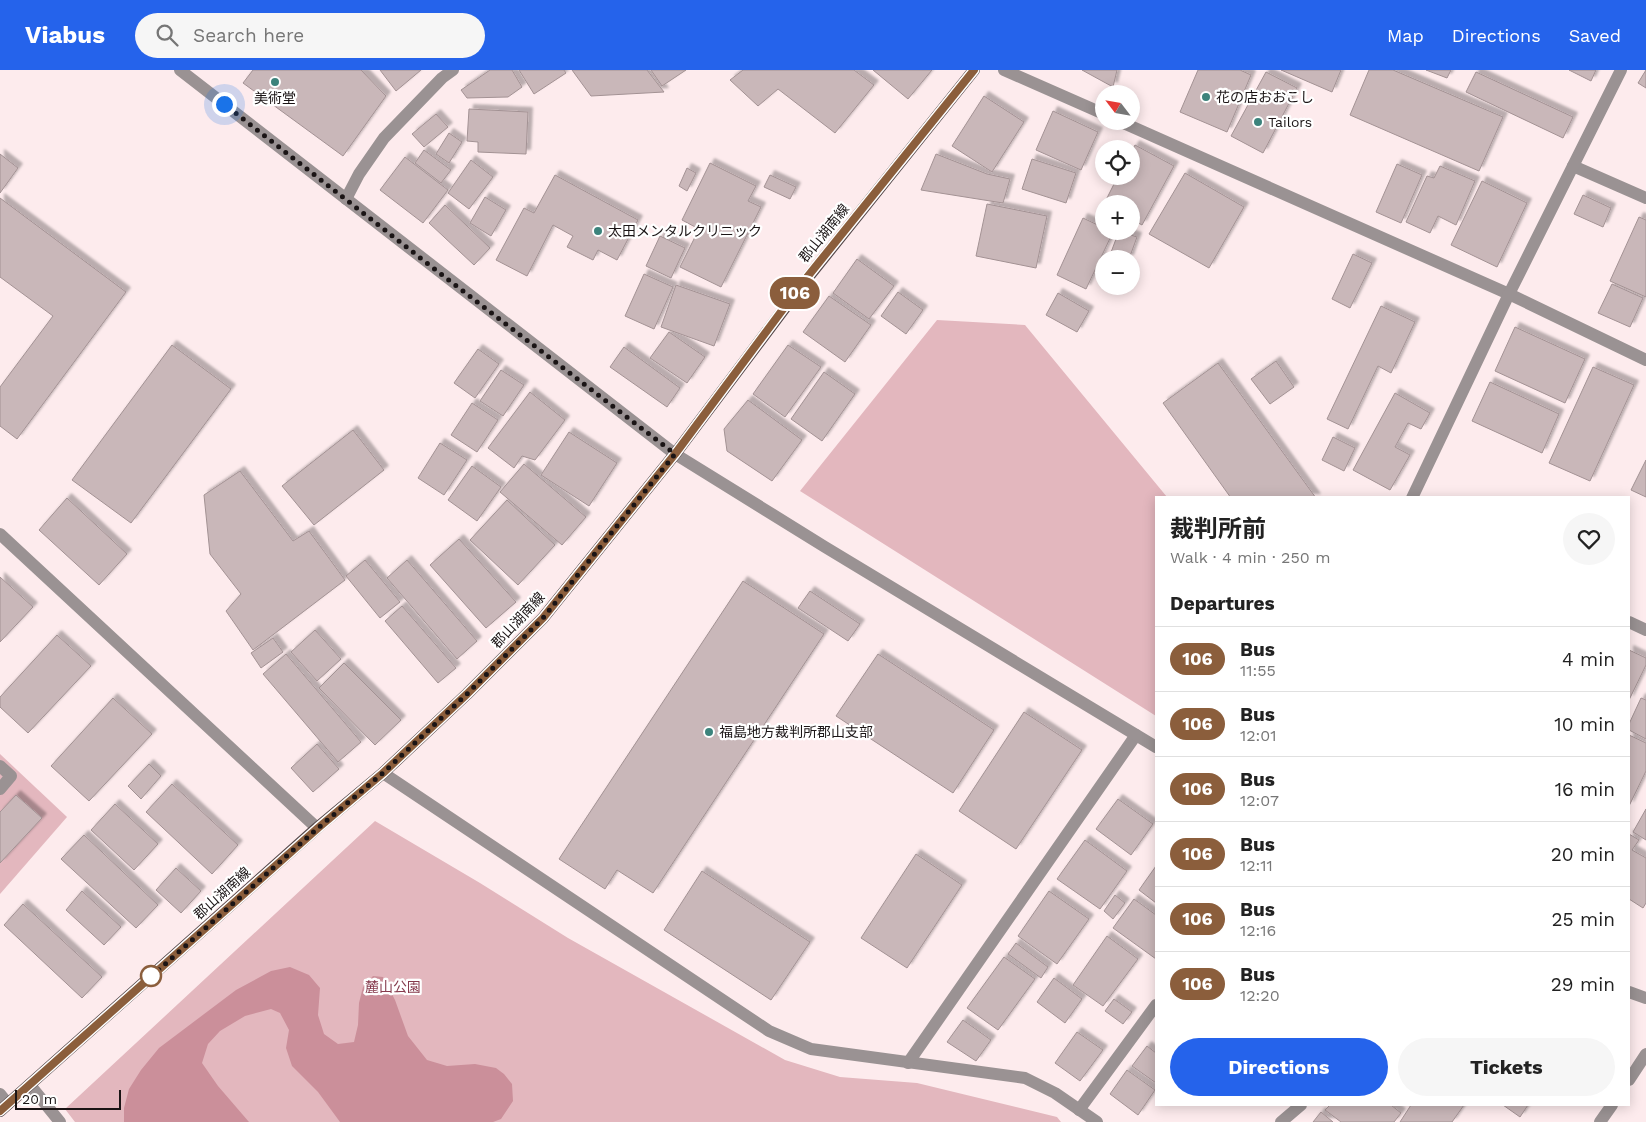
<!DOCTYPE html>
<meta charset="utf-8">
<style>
body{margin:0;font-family:"Work Sans","Noto Sans JP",sans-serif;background:#f6f6f6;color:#222;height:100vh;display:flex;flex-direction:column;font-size:19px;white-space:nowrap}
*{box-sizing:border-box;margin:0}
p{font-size:16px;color:#767676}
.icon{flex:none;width:28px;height:28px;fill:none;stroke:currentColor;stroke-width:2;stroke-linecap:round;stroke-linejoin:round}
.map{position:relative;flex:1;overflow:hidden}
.sheet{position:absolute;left:1155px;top:426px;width:475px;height:610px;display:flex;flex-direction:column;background:#fff;border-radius:0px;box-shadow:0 2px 12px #0003}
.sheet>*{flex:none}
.badge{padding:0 10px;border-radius:16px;font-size:18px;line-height:32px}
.needle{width:32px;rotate:301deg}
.tools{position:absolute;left:1095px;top:15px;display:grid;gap:10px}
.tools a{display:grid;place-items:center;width:45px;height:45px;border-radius:50%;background:#fff;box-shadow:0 2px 12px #0003;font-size:25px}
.scale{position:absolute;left:15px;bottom:12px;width:106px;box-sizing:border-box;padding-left:5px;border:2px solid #1a1415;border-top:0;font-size:14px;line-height:18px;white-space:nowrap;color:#1a1415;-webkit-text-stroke:4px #fff;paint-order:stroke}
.you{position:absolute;width:25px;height:25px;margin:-12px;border:4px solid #fff;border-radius:50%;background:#1a73e8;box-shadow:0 0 0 8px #1a73e833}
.map>.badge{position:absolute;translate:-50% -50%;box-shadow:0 0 0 2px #fff}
h2{padding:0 15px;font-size:19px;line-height:45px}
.round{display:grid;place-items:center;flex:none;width:52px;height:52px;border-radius:26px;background:#f6f6f6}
.summary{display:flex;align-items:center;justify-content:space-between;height:85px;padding:0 15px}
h1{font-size:24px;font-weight:700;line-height:38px}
.cta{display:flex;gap:10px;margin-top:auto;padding:10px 15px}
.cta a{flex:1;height:58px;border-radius:30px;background:#2563eb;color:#fff;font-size:20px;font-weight:700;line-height:58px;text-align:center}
.cta a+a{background:#f6f6f6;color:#222}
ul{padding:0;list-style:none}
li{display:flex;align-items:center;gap:15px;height:65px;padding:0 15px;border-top:1px solid #e0e0e0}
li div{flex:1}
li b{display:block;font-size:19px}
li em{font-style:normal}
li .badge{min-width:55px;font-weight:700;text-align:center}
header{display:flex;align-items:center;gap:30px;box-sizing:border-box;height:70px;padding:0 25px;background:#2563eb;color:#fff}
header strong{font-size:24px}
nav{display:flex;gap:28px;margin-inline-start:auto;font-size:18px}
.search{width:350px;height:45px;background:#f6f6f6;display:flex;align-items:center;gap:12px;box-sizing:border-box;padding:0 18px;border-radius:28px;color:#767676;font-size:19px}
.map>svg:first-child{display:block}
.green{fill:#e3b7be}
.water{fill:#cb8f9a}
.building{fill:#c9b7b9;stroke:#a39294;filter:url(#shadow)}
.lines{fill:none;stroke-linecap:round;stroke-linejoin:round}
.service{stroke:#9a9293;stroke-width:12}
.minor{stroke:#9a9293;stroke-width:12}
.tertiary{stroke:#9a9293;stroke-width:12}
.primary{stroke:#544749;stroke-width:12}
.line-casing{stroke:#fff;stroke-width:11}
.line{stroke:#8b5e3c;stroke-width:8}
.walk{stroke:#1a1415;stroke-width:5;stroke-dasharray:0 9}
.poi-dot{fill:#3c837c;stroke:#fff;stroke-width:2}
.stop-dot{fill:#fff;stroke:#8b5e3c;stroke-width:2.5}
.labels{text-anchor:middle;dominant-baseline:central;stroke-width:4.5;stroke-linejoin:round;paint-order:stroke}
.poi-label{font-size:14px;fill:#1a1415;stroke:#fff;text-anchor:start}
.street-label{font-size:14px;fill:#1a1415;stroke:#fff}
.park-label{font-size:14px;fill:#863b4d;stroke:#fff}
</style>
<header>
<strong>Viabus</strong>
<div class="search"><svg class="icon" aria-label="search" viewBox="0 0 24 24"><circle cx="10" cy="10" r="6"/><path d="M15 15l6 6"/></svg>Search here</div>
<nav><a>Map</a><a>Directions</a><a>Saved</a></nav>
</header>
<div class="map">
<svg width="1646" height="1052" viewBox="0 0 1646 1052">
<defs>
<filter id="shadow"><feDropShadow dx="4.5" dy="-4.5" stdDeviation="1" flood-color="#0004"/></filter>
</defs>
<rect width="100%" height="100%" fill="#fdebed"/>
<!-- green -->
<g class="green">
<polygon points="937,250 1025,255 1167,427 1156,428 1156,646 800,421"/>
<polygon points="0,684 67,747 0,824"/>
<polygon points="375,751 480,813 568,868 785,990 840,1007 917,1013 1057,1047 1061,1052 75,1052 65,1039"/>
</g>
<!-- water -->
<polygon class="water" points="290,897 309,905 320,918 318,945 324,964 338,974 354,972 358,955 359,933 363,917 373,906 383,907 395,930 408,966 427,990 447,996 475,994 496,998 504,1004 512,1014 513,1031 501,1049 493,1052 340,1052 318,1022 292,996 286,978 289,960 280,943 271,939 245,946 220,961 208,974 202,993 218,1016 249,1052 124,1052 124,1038 129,1019 141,1000 159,978 236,920 271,901"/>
<!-- building -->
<g class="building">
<polygon points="253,0 361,0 386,26 343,86 243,13"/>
<polygon points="380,0 421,0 396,21"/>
<polygon points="490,0 512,0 522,17 508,27 467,28 461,20"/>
<polygon points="519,0 564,0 566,3 534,24"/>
<polygon points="572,0 647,0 664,22 591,26"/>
<polygon points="651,0 686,0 662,16"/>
<polygon points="743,0 854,0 874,15 835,63 778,19 758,36 730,10"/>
<polygon points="873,0 932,0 908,29"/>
<polygon points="1082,0 1117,0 1113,17"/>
<polygon points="1198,0 1240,0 1251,5 1227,62 1180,42"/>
<polygon points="1281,0 1341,0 1332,22"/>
<polygon points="1369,0 1393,0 1503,47 1479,101 1350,45"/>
<polygon points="1426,0 1451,0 1447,8"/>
<polygon points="1569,0 1596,0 1591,11"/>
<polygon points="1646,0 1646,18 1638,13"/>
<polygon points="1266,2 1297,18 1263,83 1231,66"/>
<polygon points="1476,2 1573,47 1563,68 1466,22"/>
<polygon points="984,26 1024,52 992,102 952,76"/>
<polygon points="469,39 528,42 526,84 478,82 478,72 467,71"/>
<polygon points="1053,41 1098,62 1081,100 1036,80"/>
<polygon points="436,44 448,57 424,77 412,64"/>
<polygon points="449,63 462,72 449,93 436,84"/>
<polygon points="1135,75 1174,96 1142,155 1131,149 1131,134 1104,134 1118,106 1131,106 1131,82"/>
<polygon points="424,80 451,100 441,113 415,93"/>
<polygon points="0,84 18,98 0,123"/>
<polygon points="936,84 987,104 1010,109 1003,133 921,120"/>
<polygon points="405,87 448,120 423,153 380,120"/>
<polygon points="1032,89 1076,103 1066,133 1022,119"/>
<polygon points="471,90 493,107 469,139 448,123"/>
<polygon points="710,93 756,116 748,131 761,137 721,217 680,197 699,159 682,150"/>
<polygon points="1397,94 1422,105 1401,153 1376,142"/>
<polygon points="1440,96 1475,111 1456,155 1438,146 1430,163 1406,152 1427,106 1434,108"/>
<polygon points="687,98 696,103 687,121 679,116"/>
<polygon points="1185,103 1244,137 1209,198 1149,164"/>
<polygon points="555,105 638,150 617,190 598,180 593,190 567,177 573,166 553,155 527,206 496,190 524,138 534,143"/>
<polygon points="770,105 796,117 790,129 764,117"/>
<polygon points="1482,111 1527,133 1497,197 1451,175"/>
<polygon points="1583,125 1611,138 1603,157 1574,144"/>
<polygon points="485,127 506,140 491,166 470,153"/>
<polygon points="0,128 126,222 17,369 0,356 0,317 53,246 0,207"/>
<polygon points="987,134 1047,146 1036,198 976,186"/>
<polygon points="445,135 490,178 474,195 429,153"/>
<polygon points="1639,147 1646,150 1646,227 1610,211"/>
<polygon points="1083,148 1104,158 1104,161 1113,162 1086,219 1057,205"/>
<polygon points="1119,161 1137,167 1129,189 1122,189 1110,185"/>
<polygon points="660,166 685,178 671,208 646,196"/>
<polygon points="1353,184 1372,193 1350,238 1332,229"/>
<polygon points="857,189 894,216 869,249 833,223"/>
<polygon points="644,204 673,217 654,259 625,246"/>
<polygon points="1612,214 1643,228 1630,257 1598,243"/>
<polygon points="676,215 730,234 714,276 661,257"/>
<polygon points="898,222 923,240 906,264 881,246"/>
<polygon points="1058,223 1089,241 1077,262 1046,245"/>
<polygon points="829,226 871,255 845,292 803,262"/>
<polygon points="1381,236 1415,252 1391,303 1378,296 1348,359 1327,349"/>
<polygon points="1515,257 1585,289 1565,333 1495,301"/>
<polygon points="669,262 705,287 687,313 650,288"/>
<polygon points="172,275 231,319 131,453 72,410"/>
<polygon points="788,275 821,297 785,347 753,324"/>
<polygon points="624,277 680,318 667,337 610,297"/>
<polygon points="478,279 499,294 475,328 454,313"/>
<polygon points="1276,291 1294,317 1270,334 1251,309"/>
<polygon points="1218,293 1316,428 1231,428 1163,333"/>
<polygon points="1593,297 1634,315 1590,411 1549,393"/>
<polygon points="501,300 524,315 503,346 480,331"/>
<polygon points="824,302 855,324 822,371 791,349"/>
<polygon points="1490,312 1559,344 1542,383 1472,351"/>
<polygon points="530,322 565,350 535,390 522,386 514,398 488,378"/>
<polygon points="1395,323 1430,343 1421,359 1408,353 1395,377 1410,385 1390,420 1353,400"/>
<polygon points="748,330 802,370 772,411 727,381 724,359"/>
<polygon points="472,333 498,350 477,382 451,365"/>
<polygon points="353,360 384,400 314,455 282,416"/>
<polygon points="569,362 617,393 589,436 541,405"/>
<polygon points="1333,367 1355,378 1344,401 1322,390"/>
<polygon points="440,373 467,390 444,425 418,408"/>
<polygon points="1646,390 1646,427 1631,420"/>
<polygon points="524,394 586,447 562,475 500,422"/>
<polygon points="472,396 501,417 477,451 448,430"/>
<polygon points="240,401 293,471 309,461 345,510 253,580 226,541 241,524 210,484 204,425"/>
<polygon points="67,428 127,484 99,515 39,460"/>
<polygon points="507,430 555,475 518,515 470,470"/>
<polygon points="459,469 516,532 486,558 430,495"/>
<polygon points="365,490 400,532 380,548 346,506"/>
<polygon points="407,490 477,571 457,589 387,508"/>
<polygon points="0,507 33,537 0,572"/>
<polygon points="743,511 824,564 653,823 617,800 605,819 559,789"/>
<polygon points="810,521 860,554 848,571 798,538"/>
<polygon points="402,536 456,598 438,613 385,551"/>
<polygon points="315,560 341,589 317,611 291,582"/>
<polygon points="57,565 91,596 28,663 0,637 0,627"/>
<polygon points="273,568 283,582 261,598 251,583"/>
<polygon points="1629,580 1646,588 1646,595 1629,630"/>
<polygon points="286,584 361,672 338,692 263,604"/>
<polygon points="878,584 994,660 953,723 836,646"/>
<polygon points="344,593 401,650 375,675 319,618"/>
<polygon points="113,628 152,664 89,731 51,696"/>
<polygon points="1641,628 1646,630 1646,669 1629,660 1629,654"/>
<polygon points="1024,642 1082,680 1016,779 959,741"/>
<polygon points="1629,665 1646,673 1646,701 1629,736"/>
<polygon points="317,674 339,699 313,722 291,698"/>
<polygon points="149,694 161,706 141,729 128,716"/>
<polygon points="172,714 238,775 212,804 146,742"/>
<polygon points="16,725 42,748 0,793 0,742"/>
<polygon points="1118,729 1153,754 1131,785 1096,759"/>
<polygon points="115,734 158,774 134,800 91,760"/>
<polygon points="1646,739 1646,770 1633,762"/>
<polygon points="1629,764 1639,770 1632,780 1646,788 1646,833 1643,838 1629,829"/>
<polygon points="84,765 158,835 136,858 61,789"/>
<polygon points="1085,770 1127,801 1100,839 1057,809"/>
<polygon points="916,784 962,815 907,898 861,868"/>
<polygon points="1156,796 1156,833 1139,820"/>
<polygon points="176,798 201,821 181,843 156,820"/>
<polygon points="702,801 810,872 771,930 664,860"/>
<polygon points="82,821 121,857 104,875 66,840"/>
<polygon points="1049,821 1089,849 1057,894 1018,866"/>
<polygon points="1115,825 1125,833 1113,849 1104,841"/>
<polygon points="1134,829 1156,845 1156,889 1113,858"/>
<polygon points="23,834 102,907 82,928 4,855"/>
<polygon points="1107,866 1138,889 1103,936 1073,915"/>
<polygon points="1016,873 1048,897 1041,908 1008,884"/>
<polygon points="1004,887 1035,909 998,960 967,938"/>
<polygon points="1054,908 1082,929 1065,953 1037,932"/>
<polygon points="1114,929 1132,942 1123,954 1105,941"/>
<polygon points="963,950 991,970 976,991 947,972"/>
<polygon points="1077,962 1103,980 1080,1011 1055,993"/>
<polygon points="1147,976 1156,983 1156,1013 1132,996"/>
<polygon points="1127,1000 1155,1020 1138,1045 1110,1024"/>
<polygon points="1330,1035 1391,1035 1401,1043 1394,1052 1341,1052 1325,1040"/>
<polygon points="1411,1035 1464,1035 1452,1052 1400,1052"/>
<polygon points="1503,1035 1528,1035 1520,1047"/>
<polygon points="1321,1042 1333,1052 1313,1052"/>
</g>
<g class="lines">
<!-- service -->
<g class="service">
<polyline points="0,696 11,706 0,719"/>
<polyline points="0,1024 8,1034"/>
</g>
<!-- minor -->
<g class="minor">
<polyline points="1004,0 1104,44"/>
<polyline points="1119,51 1509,224 1646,290"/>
<polyline points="1573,96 1646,128"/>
<polyline points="346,129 359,104 384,68 442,8 453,0"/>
<polyline points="1412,428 1509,224 1621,0"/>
<polyline points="0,464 317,758"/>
<polyline points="1629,552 1646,560"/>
<polyline points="383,703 769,961 811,979 1025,1008 1055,1023 1097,1052"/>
<polyline points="908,993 1136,665"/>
<polyline points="30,1015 60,1052"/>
<polyline points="1079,1040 1156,935"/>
<polyline points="1281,1052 1301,1035"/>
</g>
<!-- tertiary -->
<g class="tertiary">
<polyline points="180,0 675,384 825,477 1156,677"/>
<polyline points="1629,922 1646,928"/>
<polyline points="1629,1010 1646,984"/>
<polyline points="1600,1052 1612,1035"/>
</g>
<!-- primary -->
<polyline class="primary" points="0,1041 317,758 383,703 467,624 543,548 675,384 805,211 974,0"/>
</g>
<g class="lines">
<!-- line casing -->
<g class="line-casing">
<polyline id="line" points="0,1041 318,758 383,703 467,624 543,548 675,384 804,211 974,0"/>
</g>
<!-- line -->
<use href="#line" class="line"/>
<!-- walk -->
<polyline class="walk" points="151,906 145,912 318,758 383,703 467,624 543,548 675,384 446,208 224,34"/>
</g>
<!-- markers -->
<g class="poi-dot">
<circle cx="275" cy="12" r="5"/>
<circle cx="1206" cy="27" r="5"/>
<circle cx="1258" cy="52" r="5"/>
<circle cx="598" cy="161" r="5"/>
<circle cx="709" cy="662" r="5"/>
</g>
<circle class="stop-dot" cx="151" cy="906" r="10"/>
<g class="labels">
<!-- poi labels -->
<g class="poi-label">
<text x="1216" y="27">花の店おおこし</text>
<text x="275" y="28" text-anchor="middle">美術堂</text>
<text x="1268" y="52">Tailors</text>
<text x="608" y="161">太田メンタルクリニック</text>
<text x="719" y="662">福島地方裁判所郡山支部</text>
</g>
<!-- street labels -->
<g class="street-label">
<text transform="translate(824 163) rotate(-51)">郡山湖南線</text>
<text transform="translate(518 550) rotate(-47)">郡山湖南線</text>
<text transform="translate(222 823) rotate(-42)">郡山湖南線</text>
</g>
<!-- park labels -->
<g class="park-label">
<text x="393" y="917">麓山公園</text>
</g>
</g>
</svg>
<div class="tools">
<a><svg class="needle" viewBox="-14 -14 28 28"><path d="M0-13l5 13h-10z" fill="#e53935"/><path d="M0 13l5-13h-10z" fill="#767676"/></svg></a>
<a><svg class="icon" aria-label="locate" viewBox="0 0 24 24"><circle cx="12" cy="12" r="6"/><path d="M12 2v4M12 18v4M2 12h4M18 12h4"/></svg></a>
<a>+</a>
<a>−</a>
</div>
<div class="scale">20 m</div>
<div class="you" style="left:224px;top:34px"></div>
<b class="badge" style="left:795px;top:223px;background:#8b5e3c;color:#fff">106</b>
<section class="sheet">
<div class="summary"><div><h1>裁判所前</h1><p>Walk · 4 min · 250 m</p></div><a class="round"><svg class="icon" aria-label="heart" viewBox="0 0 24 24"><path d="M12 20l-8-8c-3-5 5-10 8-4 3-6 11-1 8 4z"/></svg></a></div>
<h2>Departures</h2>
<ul>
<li><span class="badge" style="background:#8b5e3c;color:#fff">106</span><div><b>Bus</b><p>11:55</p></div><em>4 min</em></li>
<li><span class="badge" style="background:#8b5e3c;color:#fff">106</span><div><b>Bus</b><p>12:01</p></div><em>10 min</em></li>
<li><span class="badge" style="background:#8b5e3c;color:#fff">106</span><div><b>Bus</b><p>12:07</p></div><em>16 min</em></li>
<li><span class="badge" style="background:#8b5e3c;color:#fff">106</span><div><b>Bus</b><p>12:11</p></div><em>20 min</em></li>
<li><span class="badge" style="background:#8b5e3c;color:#fff">106</span><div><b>Bus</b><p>12:16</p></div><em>25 min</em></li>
<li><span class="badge" style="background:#8b5e3c;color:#fff">106</span><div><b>Bus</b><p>12:20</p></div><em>29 min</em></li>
</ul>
<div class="cta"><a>Directions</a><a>Tickets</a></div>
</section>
</div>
